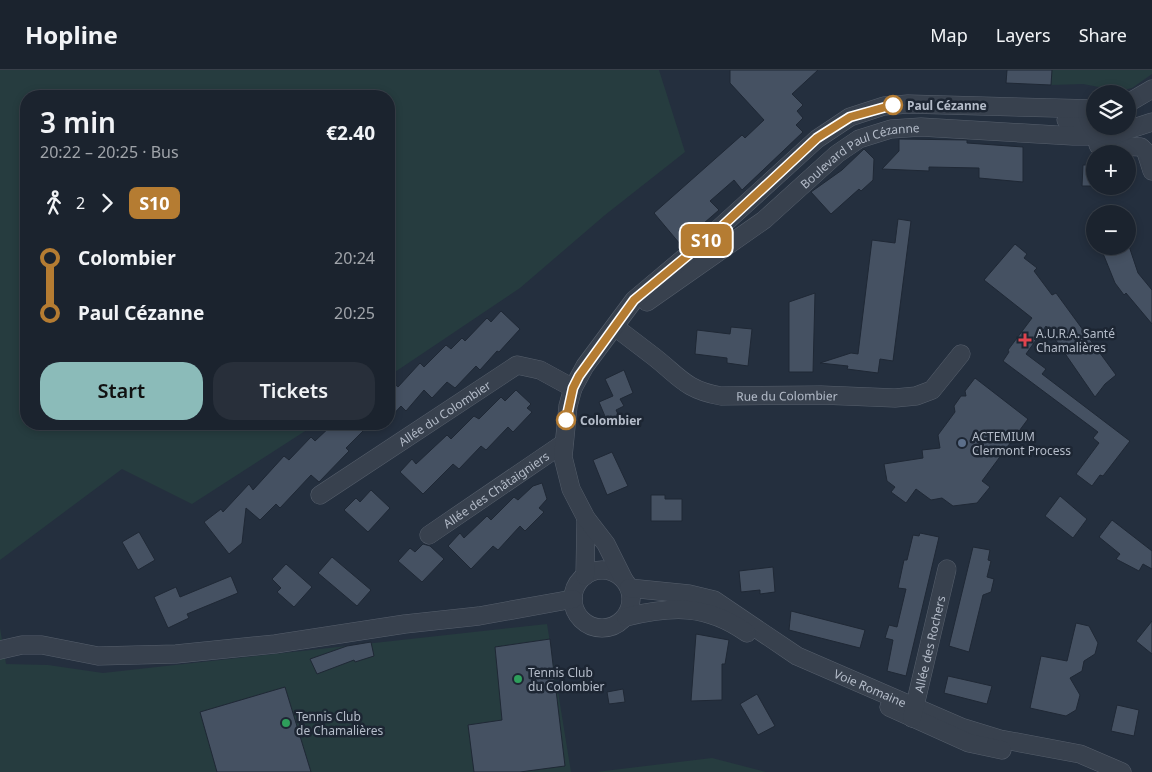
<!DOCTYPE html>
<meta charset="utf-8">
<style>
body{margin:0;font-family:"Noto Sans",sans-serif;background:#282f3a;color:#f1f3f6;height:100vh;display:flex;flex-direction:column;font-size:19px;white-space:nowrap}
*{box-sizing:border-box;margin:0}
p{font-size:16px;color:#a0a4aa}
.icon{flex:none;width:28px;height:28px;fill:none;stroke:currentColor;stroke-width:2;stroke-linecap:round;stroke-linejoin:round}
.map{position:relative;flex:1;overflow:hidden}
.details{position:absolute;left:20px;top:20px;width:375px;height:340px;display:flex;flex-direction:column;background:#1b232e;border-radius:20px;box-shadow:0 2px 8px #0003,0 0 0 1px #39404a}
.details>*{flex:none}
.badge{padding:0 10px;border-radius:8px;font-size:18px;line-height:32px}
.controls{position:absolute;left:1086px;top:15px;display:grid;gap:10px}
.controls a{display:grid;place-items:center;width:50px;height:50px;border-radius:50%;background:#1b232e;box-shadow:0 2px 8px #0003,0 0 0 1px #39404a;font-size:25px}
.map>.badge{position:absolute;translate:-50% -50%;box-shadow:0 0 0 2px #fff}
.legs{display:flex;align-items:center;gap:8px;height:55px;padding:0 20px;font-size:16px}
.legs p{margin-inline-start:auto}
.summary{display:flex;align-items:center;justify-content:space-between;height:85px;padding:0 20px}
h1{font-size:28px;font-weight:600;line-height:38px}
.cta{display:flex;gap:10px;margin-top:auto;padding:10px 20px}
.cta a{flex:1;height:58px;border-radius:20px;background:#8bbbb9;color:#111;font-size:20px;font-weight:600;line-height:58px;text-align:center}
.cta a+a{background:#282f3a;color:#f1f3f6}
ul{padding:0 20px;list-style:none}
li{display:flex;align-items:center;gap:18px;height:55px;font-size:19px}
li i{display:grid;place-items:center;width:8px;height:100%;margin:0 6px;background:currentColor}
li i::after{content:'';width:12px;height:12px;margin:-6px;border:4px solid;border-radius:50%;background:#1b232e}
li p{margin-inline-start:auto}
li:first-child i{background:linear-gradient(#0000 50%,currentColor 0)}
li:last-child i{background:linear-gradient(currentColor 50%,#0000 0)}
header{display:flex;align-items:center;gap:30px;box-sizing:border-box;height:70px;padding:0 25px;background:#1b232e;border-bottom:1px solid #39404a}
header strong{font-size:24px}
nav{display:flex;gap:28px;margin-inline-start:auto;font-size:18px}
.map>svg:first-child{display:block}
.green{fill:#263c3f}
.building{fill:#455162;stroke:#1f2835}
.lines{fill:none;stroke-linecap:round;stroke-linejoin:round}
.minor-casing{stroke:#565f6c;stroke-width:19}
.minor{stroke:#38414e;stroke-width:18}
.line-1-casing{stroke:#fff;stroke-width:11}
.line-1{stroke:#b57c32;stroke-width:8}
.stop-1-dot{fill:#fff;stroke:#b57c32;stroke-width:2.5}
.health-dot{fill:#e0444e;stroke:#1d2633;stroke-width:2}
.service-dot{fill:#5c6f8a;stroke:#1d2633;stroke-width:2}
.leisure-dot{fill:#2e9e5b;stroke:#1d2633;stroke-width:2}
.labels{text-anchor:middle;dominant-baseline:central;stroke-width:5;stroke-linejoin:round;paint-order:stroke}
.stop-label{font-size:12px;font-weight:bold;fill:#b4bcc9;stroke:#1d2633;text-anchor:start}
.street-label{font-size:12px;fill:#b4bcc9;stroke:#1d2633}
.poi-label{font-size:12px;fill:#b4bcc9;stroke:#1d2633;text-anchor:start}
</style>
<header>
<strong>Hopline</strong>
<nav><a>Map</a><a>Layers</a><a>Share</a></nav>
</header>
<div class="map">
<svg width="1152" height="702" viewBox="0 0 1152 702">
<rect width="100%" height="100%" fill="#242f3e"/>
<!-- green -->
<g class="green">
<polygon points="0,0 659,0 685,82 605,145 520,218 389,306 389,26 26,26 26,354 316,354 192,434 122,399 0,490"/>
<polygon points="1052,0 1152,0 1152,4 1132,18 1120,21 1083,14 1051,15"/>
<polygon points="547,554 571,702 0,702 0,558 6,594 48,595 103,603"/>
<polygon points="712,688 766,702 596,702"/>
</g>
<!-- building -->
<g class="building">
<polygon points="730,0 818,0 792,24 803,35 797,41 803,48 796,55 803,62 742,120 734,110 710,131 719,140 680,174 654,143 742,65 745,68 764,50 730,13"/>
<polygon points="1007,0 1052,0 1051,15 1006,13"/>
<polygon points="899,69 967,70 967,73 1023,77 1023,112 979,108 979,98 929,97 929,101 882,99 899,81"/>
<polygon points="864,79 874,89 873,110 861,121 859,119 831,144 811,122 842,100"/>
<polygon points="1083,95 1095,95 1095,116 1082,116"/>
<polygon points="898,149 911,151 893,291 880,289 878,303 847,299 848,296 820,293 851,283 858,284 872,170 895,173"/>
<polygon points="1015,174 1027,184 1024,188 1037,198 1034,201 1052,225 1056,223 1116,305 1105,314 1095,327 1046,256 1026,284 1046,299 1042,304 1130,371 1103,406 1100,405 1092,416 1076,404 1099,373 1093,368 1098,362 1003,291 1009,282 1008,280 1032,248 984,210"/>
<polygon points="1100,176 1129,176 1138,203 1152,220 1152,254 1126,223 1124,225 1115,213"/>
<polygon points="815,223 813,302 789,302 789,232"/>
<polygon points="501,241 520,259 499,282 497,281 480,300 476,296 455,318 447,312 432,328 424,320 406,341 401,336 389,349 389,309 398,317 420,293 424,297 446,275 451,279 462,268 465,271 487,248 491,252"/>
<polygon points="731,257 752,259 748,296 727,293 727,288 695,284 697,260 730,264"/>
<polygon points="624,300 633,323 620,329 624,336 616,340 619,346 607,351 599,332 613,326 605,309"/>
<polygon points="975,308 1028,349 982,411 990,417 977,433 953,436 942,428 931,430 916,419 906,433 891,422 895,417 887,411 884,394 923,388 922,380 940,378 938,365 955,342 954,336 961,326 966,326 965,321"/>
<polygon points="516,320 531,334 527,338 532,342 513,362 508,357 486,380 481,376 459,399 453,394 423,424 400,402 412,389 416,394 447,365 451,369 474,346 479,349 501,327 505,331"/>
<polygon points="333,354 370,354 346,378 349,381 319,412 311,405 280,438 276,434 260,450 246,438 242,473 229,484 204,452 221,439 223,442 249,414 253,420 284,386 289,390 311,367 315,371"/>
<polygon points="612,382 628,416 607,425 593,390"/>
<polygon points="542,413 547,429 539,438 544,442 525,461 520,456 498,480 493,476 471,499 448,476 460,463 464,468 487,446 491,450 514,427 518,430 533,416"/>
<polygon points="371,420 390,438 368,462 344,440 356,428 360,432"/>
<polygon points="651,425 665,425 665,429 682,429 682,451 651,451"/>
<polygon points="1060,426 1087,449 1073,468 1045,446"/>
<polygon points="1112,450 1152,481 1152,499 1143,494 1139,501 1116,489 1120,484 1099,467"/>
<polygon points="139,462 155,490 138,500 122,472"/>
<polygon points="920,463 939,467 906,606 887,601 893,570 885,568 889,555 897,557 906,519 898,518 904,490 907,490 913,465 919,466"/>
<polygon points="423,474 430,476 444,489 422,512 398,491 410,478 415,482"/>
<polygon points="973,477 990,480 988,490 991,491 987,507 994,509 991,522 983,525 969,582 949,576"/>
<polygon points="332,487 371,520 357,536 318,503"/>
<polygon points="286,494 312,517 294,537 277,522 281,518 272,509"/>
<polygon points="773,497 775,522 760,524 760,520 741,522 739,501"/>
<polygon points="231,506 238,523 187,544 189,548 168,558 154,527 176,517 180,527"/>
<polygon points="791,541 865,560 860,578 789,560"/>
<polygon points="1152,551 1152,584 1136,571"/>
<polygon points="1076,553 1089,556 1098,573 1095,584 1084,591 1082,601 1070,608 1080,625 1076,640 1066,646 1030,638 1041,586 1067,591"/>
<polygon points="696,564 729,570 725,594 722,594 722,630 691,631"/>
<polygon points="550,569 565,696 520,702 474,702 468,655 502,650 495,577"/>
<polygon points="371,572 374,586 355,592 354,590 317,604 310,589 347,576"/>
<polygon points="948,606 992,616 987,634 944,623"/>
<polygon points="285,617 311,702 217,702 200,642"/>
<polygon points="623,619 625,632 609,634 607,622"/>
<polygon points="757,624 775,656 758,665 740,634"/>
<polygon points="1117,635 1139,640 1134,666 1111,661"/>
</g>
<g class="lines">
<!-- minor casing -->
<g class="minor-casing">
<g id="minor">
<polyline points="1128,33 1152,19"/>
<polyline points="1066,50 1095,51"/>
<polyline points="1098,75 1141,77 1146,82 1152,101"/>
<path id="s1" d="M 647,232 L 764,150 L 837,84 L 859,69 L 891,59 L 921,57 L 1073,66 L 1109,66 L 1152,52"/>
<path id="s2" d="M 615,257 C 628,267 640,276 653,286 C 679,306 685,320 721,326 L 821,325 L 895,328 L 916,326 L 932,320 L 961,284"/>
<path id="s3" d="M 320,425 L 517,295 L 540,300 L 573,318"/>
<path id="s4" d="M 429,465 L 564,373"/>
<circle cx="602" cy="529" r="29"/>
<polyline points="585,506 586,448"/>
<polyline points="624,510 606,474 586,448 571,419 563,387 568,336 573,318 585,296 634,230 716,161 817,69 850,47 884,36 908,34 1095,39"/>
<path id="s5" d="M 629,518 L 689,524 L 714,530 L 797,586 L 961,657 L 1000,669 L 1080,684 L 1122,702"/>
<path d="M 626,547 C 672,536 706,534 747,563"/>
<polyline points="0,580 22,575 42,575 98,586 176,584 275,574 405,554 479,546 573,529"/>
<polyline points="889,637 969,673 1002,680"/>
<path id="s6" d="M 912,648 L 947,499"/>
</g>
</g>
<!-- minor -->
<use href="#minor" class="minor"/>
</g>
<g class="lines">
<!-- line-1 casing -->
<g class="line-1-casing">
<polyline id="line-1" points="566,350 573,318 579,306 634,230 716,162 817,68 850,47 893,35"/>
</g>
<!-- line-1 -->
<use href="#line-1" class="line-1"/>
</g>
<!-- markers -->
<g class="stop-1-dot">
<circle cx="893" cy="35" r="9"/>
<circle cx="566" cy="350" r="9"/>
</g>
<path class="health-dot" d="M1022.5 262.5h5v5h5v5h-5v5h-5v-5h-5v-5h5z"/>
<circle class="service-dot" cx="962" cy="373" r="5"/>
<g class="leisure-dot">
<circle cx="518" cy="609" r="5"/>
<circle cx="286" cy="653" r="5"/>
</g>
<g class="labels">
<!-- stop labels -->
<g class="stop-label">
<text x="907" y="35">Paul Cézanne</text>
<text x="580" y="350">Colombier</text>
</g>
<!-- street labels -->
<g class="street-label">
<text stroke="none"><textPath href="#s1" startOffset="262">Boulevard Paul Cézanne</textPath></text>
<text stroke="none"><textPath href="#s2" startOffset="194">Rue du Colombier</textPath></text>
<text stroke="none"><textPath href="#s3" startOffset="149">Allée du Colombier</textPath></text>
<text stroke="none"><textPath href="#s4" startOffset="81">Allée des Châtaigniers</textPath></text>
<text stroke="none"><textPath href="#s6" startOffset="76">Allée des Rochers</textPath></text>
<text stroke="none"><textPath href="#s5" startOffset="266">Voie Romaine</textPath></text>
</g>
<!-- poi labels -->
<g class="poi-label">
<text x="1036" y="263">A.U.R.A. Santé<tspan x="1036" dy="14">Chamalières</tspan></text>
<text x="972" y="366">ACTEMIUM<tspan x="972" dy="14">Clermont Process</tspan></text>
<text x="528" y="602">Tennis Club<tspan x="528" dy="14">du Colombier</tspan></text>
<text x="296" y="646">Tennis Club<tspan x="296" dy="14">de Chamalières</tspan></text>
</g>
</g>
</svg>
<div class="controls">
<a><svg class="icon" aria-label="layers" viewBox="0 0 24 24"><path d="M12 4l9 5-9 5-9-5zM3 14l9 5 9-5"/></svg></a>
<a>+</a>
<a>−</a>
</div>
<b class="badge" style="left:706px;top:170px;background:#b57c32;color:#fff">S10</b>
<section class="details">
<div class="summary"><div><h1>3 min</h1><p>20:22 – 20:25 · Bus</p></div><b>€2.40</b></div>
<div class="legs"><svg class="icon" aria-label="walk" viewBox="0 0 24 24"><circle cx="13" cy="4" r="2"/><path d="M13 8l-2 6 4 7M11 14l-3 7M7 12l3-4h3l4 4"/></svg>2<svg class="icon" aria-label="forward" viewBox="0 0 24 24"><path d="M9 5l7 7-7 7"/></svg><b class="badge" style="background:#b57c32;color:#fff">S10</b></div>
<ul>
<li><i style="color:#b57c32"></i><b>Colombier</b><p>20:24</p></li>
<li><i style="color:#b57c32"></i><b>Paul Cézanne</b><p>20:25</p></li>
</ul>
<div class="cta"><a>Start</a><a>Tickets</a></div>
</section>
</div>
